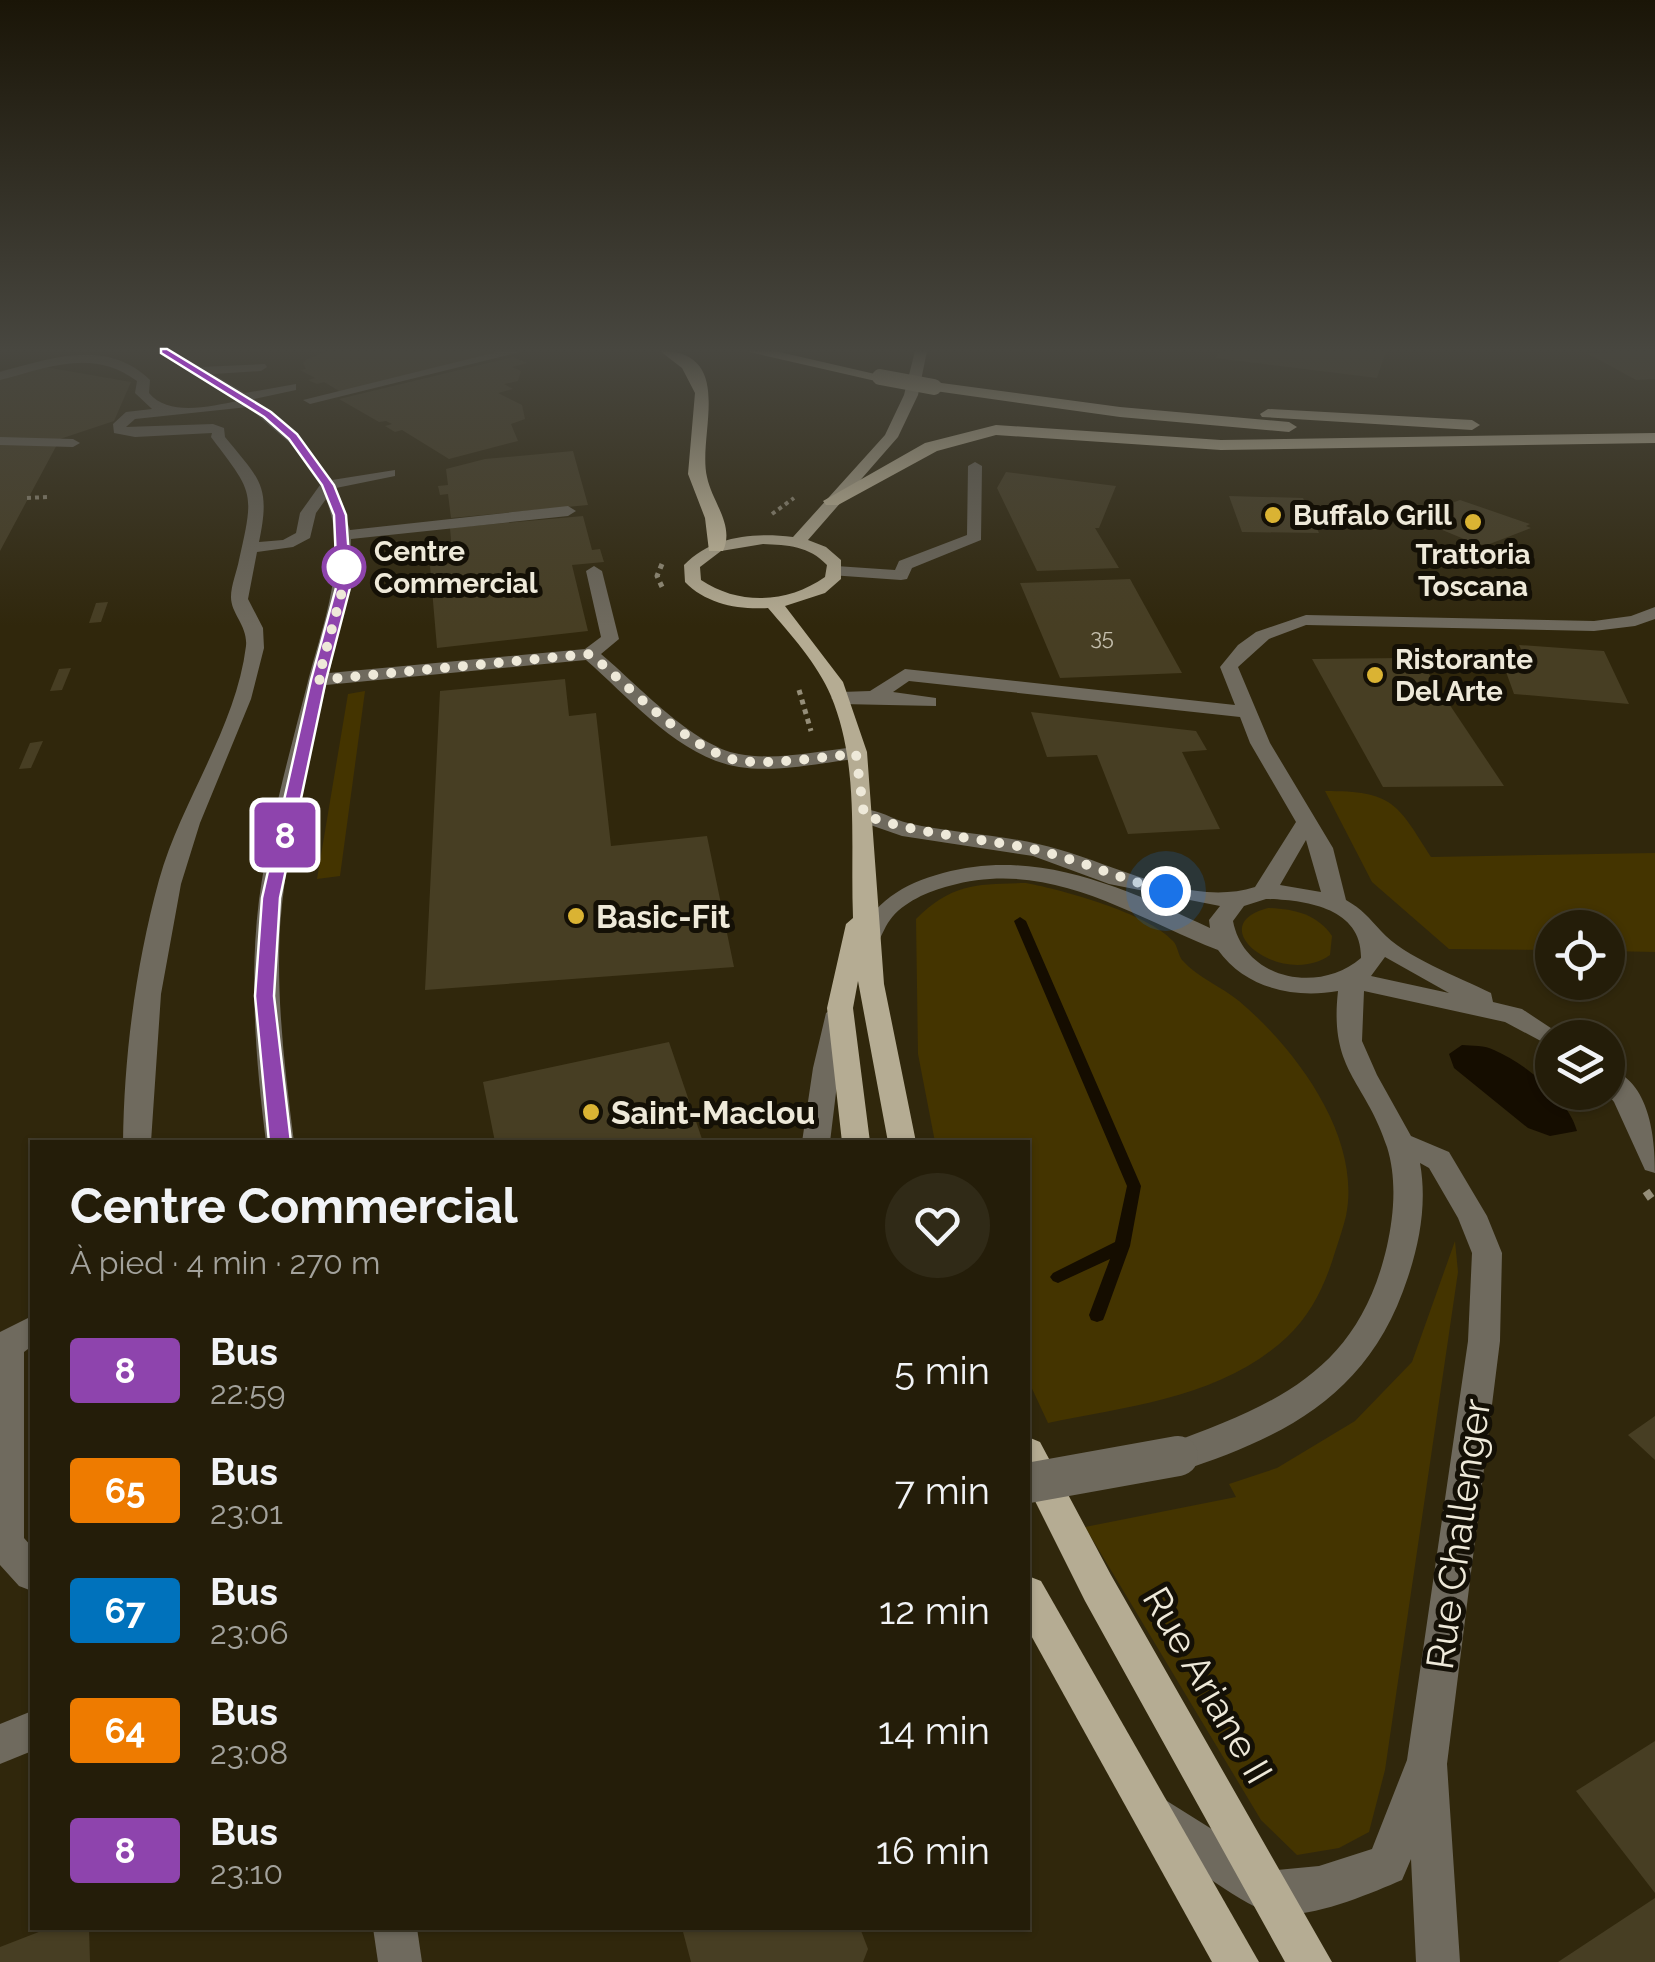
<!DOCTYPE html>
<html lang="fr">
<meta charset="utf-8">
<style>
body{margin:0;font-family:Raleway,sans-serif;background:#302a17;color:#f1f3f6;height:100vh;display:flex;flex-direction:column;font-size:38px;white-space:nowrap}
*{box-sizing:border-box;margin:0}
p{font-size:32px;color:#a3a29c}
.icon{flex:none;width:55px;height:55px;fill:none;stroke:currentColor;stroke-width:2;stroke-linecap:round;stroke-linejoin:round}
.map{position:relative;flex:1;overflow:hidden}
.drawer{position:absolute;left:30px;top:1140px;width:1000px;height:790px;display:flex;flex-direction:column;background:#241d09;border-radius:0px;box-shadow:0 2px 8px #0004,0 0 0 2px #413b2a}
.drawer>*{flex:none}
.badge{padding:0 20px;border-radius:8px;font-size:35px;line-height:65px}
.tools{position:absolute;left:1535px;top:910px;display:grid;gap:20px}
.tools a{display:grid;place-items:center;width:90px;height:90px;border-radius:50%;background:#241d09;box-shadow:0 2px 8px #0004,0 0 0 2px #413b2a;font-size:50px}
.you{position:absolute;width:50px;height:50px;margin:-25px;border:8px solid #fff;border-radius:50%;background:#1a73e8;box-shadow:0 0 0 15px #1a73e833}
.map>.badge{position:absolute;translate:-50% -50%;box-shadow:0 0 0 5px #fff}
.round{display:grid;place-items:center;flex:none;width:105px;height:105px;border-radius:52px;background:#302a17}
.headline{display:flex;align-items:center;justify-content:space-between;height:170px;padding:0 40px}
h1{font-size:48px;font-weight:700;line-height:75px}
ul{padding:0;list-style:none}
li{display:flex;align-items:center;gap:30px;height:120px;padding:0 40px}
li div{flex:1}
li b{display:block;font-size:38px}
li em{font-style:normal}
li .badge{min-width:110px;font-weight:700;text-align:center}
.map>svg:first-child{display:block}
.green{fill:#443400}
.water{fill:#150d00}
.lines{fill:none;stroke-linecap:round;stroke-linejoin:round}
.stream{fill:#150d00;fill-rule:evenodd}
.building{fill:#473e23}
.path-far2{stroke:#958e79;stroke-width:4;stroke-dasharray:4 4;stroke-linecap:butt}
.path-far1{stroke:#958e79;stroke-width:5;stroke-dasharray:5 5;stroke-linecap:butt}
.path{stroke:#958e79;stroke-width:8;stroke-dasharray:9 9;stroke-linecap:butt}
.minor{fill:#6f6a5e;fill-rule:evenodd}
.major{fill:#b5ac93;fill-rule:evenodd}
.highway{fill:#d1c6a8;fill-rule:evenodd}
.minor-bridge{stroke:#6f6a5e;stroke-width:40}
.highway-bridge{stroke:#d1c6a8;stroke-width:16}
.line{fill:#8e44ad;stroke:#fff;stroke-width:2.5}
.walk{stroke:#eee9d9;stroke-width:10;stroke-dasharray:0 18}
.poi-dot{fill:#dab333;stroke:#141006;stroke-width:4}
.stop-dot{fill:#fff;stroke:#8e44ad;stroke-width:5}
.labels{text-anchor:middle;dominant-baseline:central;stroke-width:10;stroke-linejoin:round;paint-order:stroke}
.far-number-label{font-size:22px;fill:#c4beac}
.far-poi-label{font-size:28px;font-weight:bold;fill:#eee9d9;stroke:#141006;text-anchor:start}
.far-stop-label{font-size:28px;font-weight:bold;fill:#eee9d9;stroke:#141006;text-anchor:start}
.poi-label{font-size:32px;font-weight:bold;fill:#eee9d9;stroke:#141006;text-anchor:start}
.near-street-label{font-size:38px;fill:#eee9d9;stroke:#141006}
</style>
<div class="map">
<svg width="1655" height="1962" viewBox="0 0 1655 1962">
<rect width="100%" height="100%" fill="#30270c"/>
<!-- green -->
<g class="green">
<polygon points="365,691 340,876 317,879 348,694"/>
<path d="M 1325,791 C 1393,791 1397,803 1431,857 L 1655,853 L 1655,952 L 1608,951 L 1608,928 L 1552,928 L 1552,950 L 1449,949 L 1372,882 Z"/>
<path d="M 1026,883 C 1063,890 1147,913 1173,941 C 1178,946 1178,956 1183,961 C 1197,977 1222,987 1239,1001 C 1296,1049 1362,1137 1346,1216 C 1343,1228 1339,1240 1335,1252 C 1326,1283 1311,1315 1287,1337 C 1223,1397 1130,1406 1048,1423 L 1028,1380 L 1028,1142 L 935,1142 L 918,1054 L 916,919 C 952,883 977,884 1026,883 Z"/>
<path d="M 1268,908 C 1294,909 1317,914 1332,936 L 1330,955 C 1283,989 1199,926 1268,908 Z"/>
<polygon points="1455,1241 1458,1272 1385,1770 1369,1832 1339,1848 1297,1855 1261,1820 1085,1527 1236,1497 1229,1484 1277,1468 1355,1421 1412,1362"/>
</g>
<!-- water -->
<path class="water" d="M 1462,1045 C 1472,1046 1485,1045 1494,1050 C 1526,1064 1568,1098 1577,1131 L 1550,1136 L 1528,1128 L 1454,1068 L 1449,1054 Z"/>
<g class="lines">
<!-- stream -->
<polygon class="stream" points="1020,917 1026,921 1141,1186 1130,1246 1105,1315 1103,1320 1097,1322 1091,1320 1089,1315 1110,1259 1058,1283 1053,1281 1050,1277 1053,1273 1115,1242 1127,1186 1014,921"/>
</g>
<!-- building -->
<g class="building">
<polygon points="329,351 501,351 341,392 324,382 317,384 308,380 315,378 300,370 306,369 303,363 307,359"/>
<polygon points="1220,351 1386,351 1377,378 1216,358"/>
<polygon points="1655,351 1655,379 1636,380 1587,353"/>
<polygon points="513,357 527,363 512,367 521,371 518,381 504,384 513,389 498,393 522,405 525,419 511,424 518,441 449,459 402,430 395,432 385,426 392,424 386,421 379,422 339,399"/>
<polygon points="19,367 45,367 131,382 114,421 60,439 0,551 0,371"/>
<polygon points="573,451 588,505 451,518 448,494 440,495 438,486 448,485 446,469 485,459"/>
<polygon points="1006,472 1116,486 1099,528 1095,528 1119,568 1037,571 997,488"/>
<polygon points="1229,496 1303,498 1319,533 1242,532"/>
<polygon points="1460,500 1530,524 1526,526 1531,528 1487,545 1476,544 1416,519 1421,518 1416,516"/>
<polygon points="583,516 592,550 600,549 604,562 572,565 588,631 437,648 430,566 453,563 450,528"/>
<polygon points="1130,579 1182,673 1060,678 1020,583"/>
<polygon points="108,602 101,622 89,623 96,603"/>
<polygon points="1519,645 1604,651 1629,704 1514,694 1505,669 1531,671"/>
<polygon points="1404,658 1423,665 1504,786 1383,787 1312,659"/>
<polygon points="71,668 62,690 50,691 59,669"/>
<polygon points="565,679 569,716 596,713 611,846 707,836 734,967 425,990 440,691"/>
<polygon points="1031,712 1196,731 1207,750 1182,752 1220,829 1128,834 1097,755 1047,757"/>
<polygon points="43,741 31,768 19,769 30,743"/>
<polygon points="669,1042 703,1142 495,1142 483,1082"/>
<polygon points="1655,1416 1655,1460 1628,1435"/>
<polygon points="1655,1741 1655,1893 1576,1791"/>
<polygon points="1655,1898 1655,1962 1558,1962"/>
<polygon points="49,1928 89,1928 90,1962 0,1962 0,1947"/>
<polygon points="682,1928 860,1928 868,1949 863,1962 691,1962"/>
</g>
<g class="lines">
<!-- path-far2 -->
<g class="path-far2">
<polyline points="27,498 47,497"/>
<polyline points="772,514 794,498"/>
</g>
<!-- path-far1 -->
<g class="path-far1">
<polyline points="662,564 657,576 663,589"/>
<polyline points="799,690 811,731"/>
</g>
<!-- path -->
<polyline class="path" points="1646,1191 1655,1204"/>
<!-- minor -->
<g class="minor">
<path d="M 158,351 L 173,351 L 201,367 L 265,364 L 267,367 L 261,371 L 213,374 L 245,393 L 296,384 L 296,390 L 254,399 L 301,438 L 332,480 L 395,470 L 395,476 L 336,488 L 350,530 L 568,506 L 576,511 L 568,516 L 351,539 L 350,583 L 329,673 L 585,649 L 601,637 L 586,571 L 594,566 L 602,571 L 619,639 L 601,654 C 637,684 693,746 739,754 C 777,761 818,751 856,747 L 866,753 L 856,759 C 818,763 777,773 739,767 C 678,757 630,698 586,660 L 326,685 C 308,765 286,845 280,927 C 276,999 285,1071 294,1142 L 266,1142 C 256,1063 249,980 259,900 C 269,827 289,755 307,685 C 322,625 350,560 326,499 L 316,513 L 310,538 L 293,547 L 257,552 L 248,599 L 263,628 L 264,648 L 251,699 L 200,823 L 181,884 L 161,994 L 151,1142 L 123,1142 C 124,1055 136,964 159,880 C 181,801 236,728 246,646 C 248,626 231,614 231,597 C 231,585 237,571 239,560 C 255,490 253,493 211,437 L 212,433 L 135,437 L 114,433 L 113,424 L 126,412 L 152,409 L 135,393 L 137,381 C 93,348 49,367 0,380 L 0,372 C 51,358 107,338 150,380 L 149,393 C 169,417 211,406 238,401 ZM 248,407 L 291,444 L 320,485 L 300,513 L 296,533 L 283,540 L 259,542 C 271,485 260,480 225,437 L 224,428 L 213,424 L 126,427 L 135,419 Z"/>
<polygon points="501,351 524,351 310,404 303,400"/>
<polygon points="0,437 73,439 80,443 73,447 0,445"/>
<polygon points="975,462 982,466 981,540 912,568 907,579 901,580 830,575 828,571 836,566 895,570 899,561 967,535 968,466"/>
<path d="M 1655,607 L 1655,619 L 1635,626 L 1594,631 L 1306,625 L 1269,639 L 1238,667 L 1270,743 L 1333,848 L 1346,900 C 1362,909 1369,918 1381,931 C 1404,957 1459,977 1491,993 L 1493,1002 L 1522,1009 L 1566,1038 L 1552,1038 L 1552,1047 L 1505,1022 L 1364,991 L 1362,1041 L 1377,1075 L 1411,1136 L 1449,1152 L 1487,1216 L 1502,1253 L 1500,1341 L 1447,1764 L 1460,1962 L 1416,1962 L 1411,1859 L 1402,1880 C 1369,1894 1303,1923 1268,1912 C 1238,1903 1174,1852 1144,1832 L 1138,1817 L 1144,1802 L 1159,1796 L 1277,1870 L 1319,1866 L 1372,1849 L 1407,1760 L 1468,1341 L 1472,1253 L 1458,1218 L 1429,1168 L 1420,1163 C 1427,1202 1420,1241 1408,1277 C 1370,1394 1288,1436 1178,1472 L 1166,1467 L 1161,1456 L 1166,1445 C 1275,1404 1358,1373 1387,1246 C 1394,1214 1397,1179 1387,1147 C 1365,1079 1329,1072 1338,991 C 1294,999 1245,988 1218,950 C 1129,915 1049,858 949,886 C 929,891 903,902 890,920 C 884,928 881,938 876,946 L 867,949 L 855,941 C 874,902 902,884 943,873 C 1038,847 1126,889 1210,928 L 1209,920 L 1220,906 L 1109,884 L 1033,856 L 902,836 L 856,820 L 853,815 L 856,810 C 874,806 891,819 908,823 C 951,833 995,834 1038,844 C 1105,858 1186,909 1255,887 L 1296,822 L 1250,743 L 1240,717 L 909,681 L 893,692 L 936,698 L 936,706 L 841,704 L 831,698 L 841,692 L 870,691 L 905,669 L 1235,705 L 1220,667 L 1238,645 L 1256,632 L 1306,615 L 1594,621 L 1631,616 ZM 1306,840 L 1321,892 L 1280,885 ZM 1266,899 C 1306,900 1362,908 1361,958 C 1318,995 1244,979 1233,921 L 1244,906 ZM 1385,957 L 1449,993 L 1371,976 Z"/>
<polygon points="839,1004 852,1013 839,1068 830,1142 802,1142 813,1068 826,1013"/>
<path d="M 1608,1068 C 1650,1081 1655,1137 1655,1173 L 1645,1170 L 1614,1102 L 1606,1092 Z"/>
<polygon points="32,1316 32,1346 24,1352 24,1538 32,1547 32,1591 19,1586 0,1565 0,1332"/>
<polygon points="32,1711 32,1751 0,1764 0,1724"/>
<polygon points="373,1928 417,1928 422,1962 378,1962"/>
</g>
<!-- major -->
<g class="major">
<path d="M 915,351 L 927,351 L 918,395 L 898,437 L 808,540 L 826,547 L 841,560 L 841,579 L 825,593 L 785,606 L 843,682 L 867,752 L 884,984 L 916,1142 L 888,1142 L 858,981 L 853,1008 L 870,1142 L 842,1142 L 827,1008 L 846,924 L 853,918 C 850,844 860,766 831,696 C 817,663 791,635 768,608 C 739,610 706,604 685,582 L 684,565 C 712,536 754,532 793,537 L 885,435 L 904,395 ZM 763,544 C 788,545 809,546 827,565 L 825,577 C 788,603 740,606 701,580 L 700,567 L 721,551 Z"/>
<polygon points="1028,1437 1040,1442 1111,1575 1332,1962 1285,1962 1085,1601 1028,1487"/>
<polygon points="1028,1576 1041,1581 1259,1962 1212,1962 1028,1630"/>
</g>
<!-- highway -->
<g class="highway">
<path d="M 660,351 C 737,351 697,435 707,477 C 712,502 735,525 723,551 L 709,551 L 705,518 L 688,474 L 695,393 L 682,368 Z"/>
<polygon points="745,351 775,351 888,377 880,382"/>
<polygon points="934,382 1120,407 1289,422 1297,427 1289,432 1120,417 928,390 926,387"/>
<polygon points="1268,409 1472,420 1480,425 1472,430 1262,417 1260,414"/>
<polygon points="996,425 1221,440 1655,433 1655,443 1221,450 996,435 937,451 838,505 826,505 823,501 925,443"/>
</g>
<!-- minor-bridge -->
<polyline class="minor-bridge" points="1028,1483 1178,1456"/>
<!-- highway-bridge -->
<polyline class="highway-bridge" points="880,377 934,387"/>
</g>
<!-- sky -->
<linearGradient id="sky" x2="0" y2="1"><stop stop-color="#1a1507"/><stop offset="0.56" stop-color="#484740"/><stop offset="1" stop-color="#484740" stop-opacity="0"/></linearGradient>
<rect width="1655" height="626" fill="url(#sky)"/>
<!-- line -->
<polygon class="line" points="161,349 167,349 271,412 297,434 334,485 346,515 351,584 326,680 280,898 274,996 291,1142 280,1151 269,1142 255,996 262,898 311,680 337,584 334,515 322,485 289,439 264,417 161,353"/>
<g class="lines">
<!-- walk -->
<path class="walk" d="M 344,567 L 344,554 L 344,584 L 318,680 L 590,654 C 631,688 675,736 725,757 C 756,769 823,756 856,754 L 864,815 C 919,835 976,837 1032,849 C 1078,859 1121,879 1166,891"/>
</g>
<!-- markers -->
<g class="poi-dot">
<circle cx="1273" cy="515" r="10"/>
<circle cx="1473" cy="522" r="10"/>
<circle cx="1375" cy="675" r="10"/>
<circle cx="576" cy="916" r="10"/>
<circle cx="591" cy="1112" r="10"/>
</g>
<circle class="stop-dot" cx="344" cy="567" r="20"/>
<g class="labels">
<!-- far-number labels -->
<g class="far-number-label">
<text x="1102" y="637">35</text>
</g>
<!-- far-poi labels -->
<g class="far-poi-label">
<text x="1293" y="515">Buffalo Grill</text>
<text x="1473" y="554" text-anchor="middle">Trattoria<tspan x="1473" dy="32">Toscana</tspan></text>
<text x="1395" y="659">Ristorante<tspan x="1395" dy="32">Del Arte</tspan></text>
</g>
<!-- far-stop labels -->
<g class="far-stop-label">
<text x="374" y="551">Centre<tspan x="374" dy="32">Commercial</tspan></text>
</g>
<!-- poi labels -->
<g class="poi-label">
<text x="596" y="916">Basic-Fit</text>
<text x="611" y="1112">Saint-Maclou</text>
</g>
<!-- near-street labels -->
<g class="near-street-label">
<text transform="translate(1458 1534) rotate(-82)">Rue Challenger</text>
<text transform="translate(1208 1685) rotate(60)">Rue Ariane II</text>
</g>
</g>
</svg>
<div class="tools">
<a><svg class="icon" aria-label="locate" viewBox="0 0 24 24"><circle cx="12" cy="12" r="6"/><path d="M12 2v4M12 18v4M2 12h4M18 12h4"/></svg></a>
<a><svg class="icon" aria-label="layers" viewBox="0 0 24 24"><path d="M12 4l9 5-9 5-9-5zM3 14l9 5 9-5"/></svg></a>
</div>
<div class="you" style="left:1166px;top:891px"></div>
<b class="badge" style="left:285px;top:835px;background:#8e44ad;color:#fff">8</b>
<section class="drawer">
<div class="headline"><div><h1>Centre Commercial</h1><p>À pied · 4 min · 270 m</p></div><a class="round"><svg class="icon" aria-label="heart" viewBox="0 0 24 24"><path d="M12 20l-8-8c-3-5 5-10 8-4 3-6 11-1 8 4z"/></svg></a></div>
<ul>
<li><span class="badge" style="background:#8e44ad;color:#fff">8</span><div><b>Bus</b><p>22:59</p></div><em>5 min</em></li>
<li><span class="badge" style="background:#ee7b00;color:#fff">65</span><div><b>Bus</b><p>23:01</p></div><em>7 min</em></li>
<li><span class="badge" style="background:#0072bc;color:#fff">67</span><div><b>Bus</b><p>23:06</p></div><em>12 min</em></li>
<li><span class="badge" style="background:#ee7b00;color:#fff">64</span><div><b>Bus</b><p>23:08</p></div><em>14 min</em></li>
<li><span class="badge" style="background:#8e44ad;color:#fff">8</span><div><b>Bus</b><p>23:10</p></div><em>16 min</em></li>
</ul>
</section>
</div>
